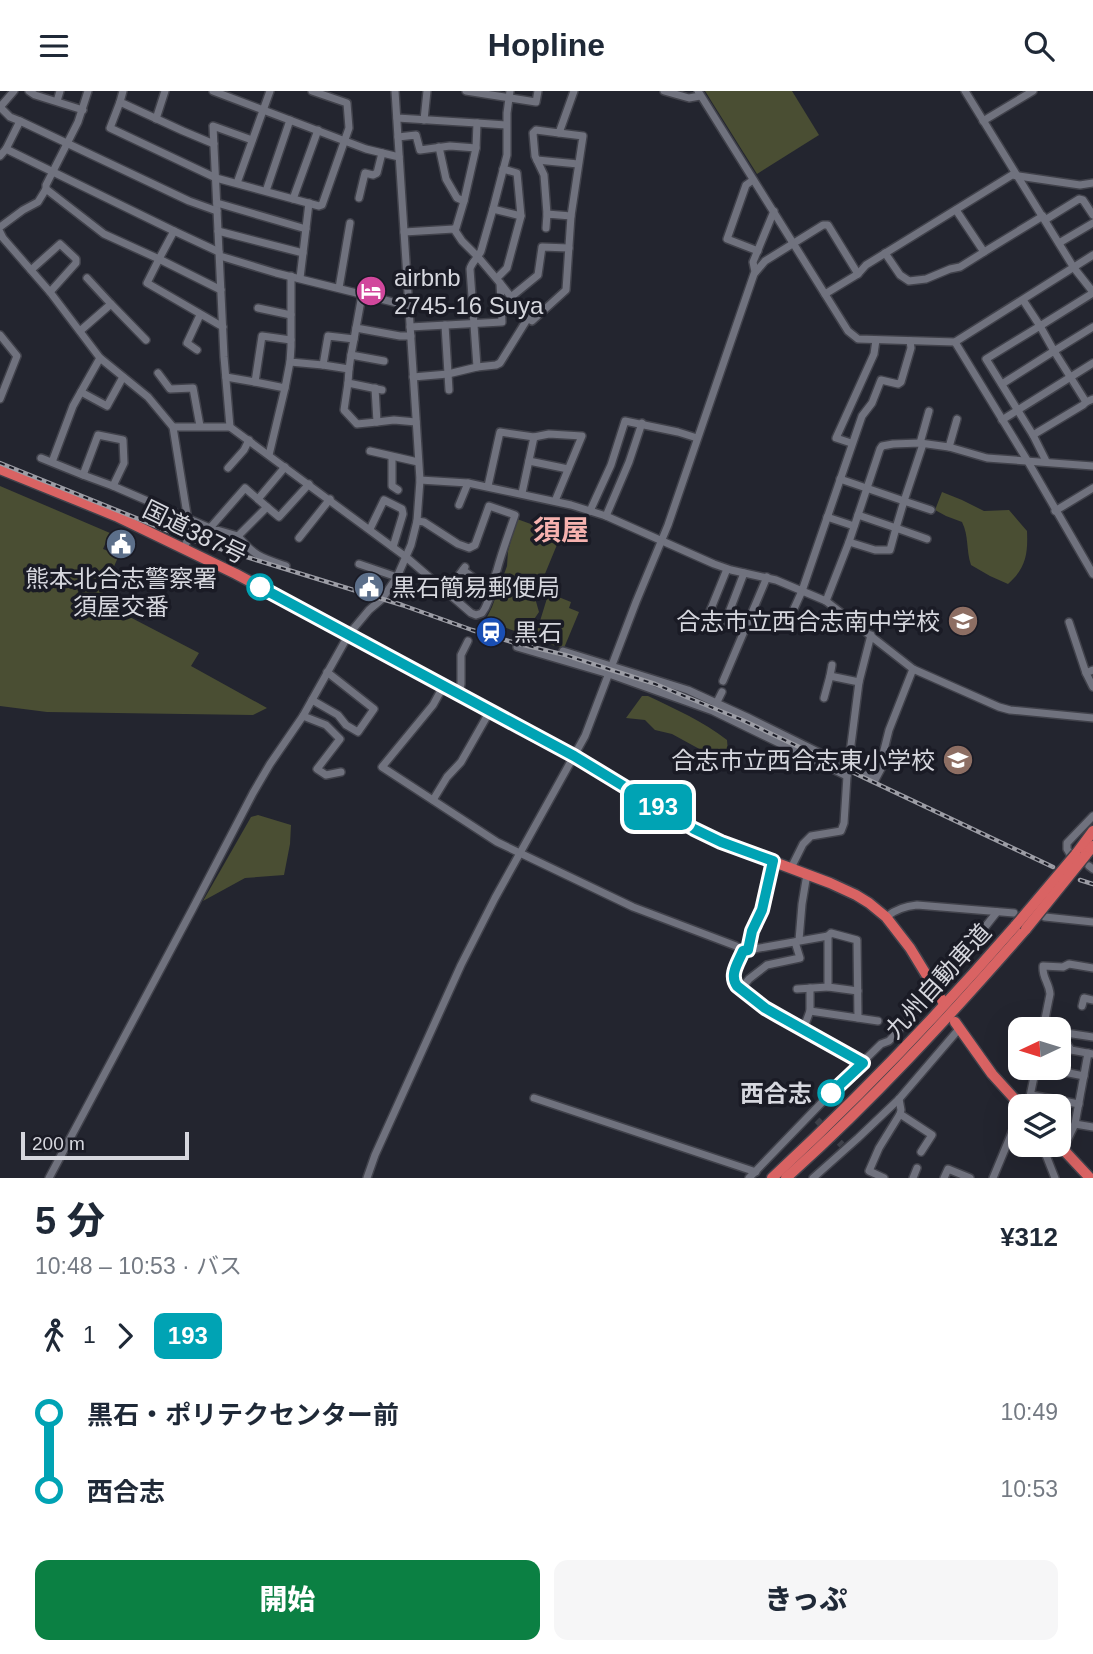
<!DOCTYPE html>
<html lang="ja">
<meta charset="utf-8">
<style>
body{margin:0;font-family:Helvetica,"Noto Sans JP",sans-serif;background:#f6f6f7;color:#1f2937;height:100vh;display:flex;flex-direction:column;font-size:26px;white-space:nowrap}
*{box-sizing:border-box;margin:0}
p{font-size:23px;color:#747a83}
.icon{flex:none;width:38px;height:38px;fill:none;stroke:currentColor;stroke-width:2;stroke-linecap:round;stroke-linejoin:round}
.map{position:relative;height:1087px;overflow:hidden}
.sheet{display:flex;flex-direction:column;background:#fff;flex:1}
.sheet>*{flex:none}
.badge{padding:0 14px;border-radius:10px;font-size:24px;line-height:46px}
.needle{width:46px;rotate:266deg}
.tools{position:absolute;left:1008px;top:926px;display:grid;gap:14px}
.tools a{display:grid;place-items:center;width:63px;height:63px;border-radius:14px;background:#fff;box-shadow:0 7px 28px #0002;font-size:35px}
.scale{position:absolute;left:21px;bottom:18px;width:168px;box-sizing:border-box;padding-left:7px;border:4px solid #d6d7de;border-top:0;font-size:19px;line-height:24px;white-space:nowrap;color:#d6d7de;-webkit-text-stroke:5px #1a1b25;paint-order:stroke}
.map>.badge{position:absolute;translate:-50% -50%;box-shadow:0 0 0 4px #fff}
.legs{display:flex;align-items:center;gap:10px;height:77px;padding:0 35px;font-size:23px}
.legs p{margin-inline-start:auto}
.head{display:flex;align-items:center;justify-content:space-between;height:119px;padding:0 35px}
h1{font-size:38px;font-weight:800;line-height:52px}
.primary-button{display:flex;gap:14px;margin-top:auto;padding:14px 35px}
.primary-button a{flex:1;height:80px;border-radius:14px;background:#0b8043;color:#fff;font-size:28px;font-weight:800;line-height:80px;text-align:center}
.primary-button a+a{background:#f6f6f7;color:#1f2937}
ul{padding:0 35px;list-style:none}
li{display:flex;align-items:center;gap:24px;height:77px;font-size:26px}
li i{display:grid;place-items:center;width:10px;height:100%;margin:0 9px;background:currentColor}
li i::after{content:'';width:18px;height:18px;margin:-9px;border:5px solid;border-radius:50%;background:#fff}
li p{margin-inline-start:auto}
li:first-child i{background:linear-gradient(#0000 50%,currentColor 0)}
li:last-child i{background:linear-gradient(currentColor 50%,#0000 0)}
header{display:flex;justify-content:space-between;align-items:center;height:91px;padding:0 35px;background:#fff;font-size:32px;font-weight:800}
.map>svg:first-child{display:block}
.green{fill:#4a4e33}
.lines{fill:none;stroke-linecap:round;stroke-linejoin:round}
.minor-tunnel{stroke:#3e4049;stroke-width:7;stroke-dasharray:7 3.5;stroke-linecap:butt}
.minor-casing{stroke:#41424b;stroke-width:10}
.highway-casing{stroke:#41424b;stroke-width:13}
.minor{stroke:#70727e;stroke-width:7}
.highway{stroke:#d96363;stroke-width:10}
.rail-casing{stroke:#9c9da5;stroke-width:4.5}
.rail{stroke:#1a1b25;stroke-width:2;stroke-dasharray:5;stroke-linecap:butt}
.highway-bridge-casing{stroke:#41424b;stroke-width:13;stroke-linecap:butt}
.highway-bridge{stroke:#d96363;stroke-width:10}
.line-1-casing{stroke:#fff;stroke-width:16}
.line-1{stroke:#00a3b4;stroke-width:10}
.stop-1-dot{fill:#fff;stroke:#00a3b4;stroke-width:3.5}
.labels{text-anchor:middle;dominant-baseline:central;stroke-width:7;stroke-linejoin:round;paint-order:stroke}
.poi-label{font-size:24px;fill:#d6d7de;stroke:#1a1b25;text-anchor:start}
.street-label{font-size:24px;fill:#d6d7de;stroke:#1a1b25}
.stop-label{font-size:24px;font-weight:bold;fill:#d6d7de;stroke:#1a1b25;text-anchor:end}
.quarter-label{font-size:28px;font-weight:bold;fill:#f6b2af;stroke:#1a1b25}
</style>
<header><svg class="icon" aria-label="menu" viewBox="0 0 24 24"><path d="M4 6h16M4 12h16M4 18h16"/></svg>Hopline<svg class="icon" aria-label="search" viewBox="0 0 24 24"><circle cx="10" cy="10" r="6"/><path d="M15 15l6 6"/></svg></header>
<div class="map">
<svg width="1093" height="1087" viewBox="0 0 1093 1087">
<rect width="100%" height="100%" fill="#23252f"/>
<!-- green -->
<g class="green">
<polygon points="705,0 792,0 819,44 757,83"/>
<polygon points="0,395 110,442 103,458 119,464 99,510 199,562 191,575 267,617 253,624 47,621 0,615"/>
<path d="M 942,401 L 962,409 L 984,420 L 1009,419 L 1027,440 C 1028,463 1026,477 1008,493 L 990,485 L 971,474 C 966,459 969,445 962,431 L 946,425 L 935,419 Z"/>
<polygon points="517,428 561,444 535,507 539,521 524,543 485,530 492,516 507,475 508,460"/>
<polygon points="548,504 561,507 571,511 569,517 579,521 564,557 552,554 536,543"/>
<path d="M 642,605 L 648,605 C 675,618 703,630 727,649 L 728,661 L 726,666 L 714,666 L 672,643 L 655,639 L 645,629 L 626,627 Z"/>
<polygon points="258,724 291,734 290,753 284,784 245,787 203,810 251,726"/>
</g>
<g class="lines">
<!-- minor-tunnel -->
<polyline class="minor-tunnel" points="817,1029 842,1054"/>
<!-- minor casing -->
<g class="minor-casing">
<g id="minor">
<polyline points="29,0 35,4 83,19"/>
<polyline points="88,0 78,31 46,94 46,98 104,143 159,168 147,192 223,236"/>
<polyline points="123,0 120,11 183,40 214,53"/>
<polyline points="213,0 366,58 399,66"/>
<polyline points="466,0 536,11 538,0"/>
<polyline points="510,0 507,22 507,64 493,118 521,125"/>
<polyline points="664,0 689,7 700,5"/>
<polyline points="698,0 848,240 858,248 955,251 1093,164"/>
<polyline points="965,0 1074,177 1093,201"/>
<polyline points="57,10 60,0"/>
<polyline points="120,11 110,37 216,87 319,115 322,114 349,37 347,12 312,0"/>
<polyline points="1,15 14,0"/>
<polyline points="0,16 10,26 20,30"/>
<polyline points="397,27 477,32"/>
<polyline points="156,28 165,0"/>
<polyline points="424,29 427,0"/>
<polyline points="983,30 1033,0"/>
<polyline points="398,46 416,44 420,59 450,55 476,57"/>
<path d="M 252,49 L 213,35 L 224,266 L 230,336 L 406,466 L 471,522 L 476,524 L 482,522 C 491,510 492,493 497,479 C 502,460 509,442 515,424 L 489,415 L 475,454 L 469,457 L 458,453 L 424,431 L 417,430"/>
<polyline points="439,56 446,88 457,107 464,110 456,137 454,138"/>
<polyline points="6,58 174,140 159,168 221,199"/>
<polyline points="0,65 6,58 20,30 189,110 217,120"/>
<polyline points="537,69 578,73"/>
<polyline points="753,89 746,94 727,148 758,160"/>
<polyline points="237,92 270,0"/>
<polyline points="266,100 290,29"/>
<polyline points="359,107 365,82 373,84 377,82 382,62"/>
<polyline points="293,108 318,39"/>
<polyline points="464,110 476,57 477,32 506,34"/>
<polyline points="217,112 306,138"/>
<polyline points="956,119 984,161 1043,125"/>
<polyline points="547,123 544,84 535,65 533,42 536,39 559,42 574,0"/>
<polyline points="1045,129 1079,108 1083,109 1093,124"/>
<polyline points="0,136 23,119 38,111 46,98"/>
<polyline points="546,137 547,123 571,125"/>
<polyline points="174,140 219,161"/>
<polyline points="218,140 303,162"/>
<polyline points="0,141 3,147 50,201 100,267 148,306 173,336 190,442 184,458"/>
<polyline points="404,141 454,138 462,150 478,166 500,192 502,231 410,236"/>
<polyline points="1059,152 1093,132"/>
<polyline points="885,162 900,184 909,190 926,188 950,178 960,176 984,161"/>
<polyline points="220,165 276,182 409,215"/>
<polyline points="31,179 60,153 76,168 76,172 50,201"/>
<polyline points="755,181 753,171 774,120"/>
<polyline points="291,185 291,256 290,271 323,274 328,245 354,248 356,237"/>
<polyline points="87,187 111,213"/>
<polyline points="300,187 309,112"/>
<polyline points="497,187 507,177 521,125 517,82 503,78"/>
<polyline points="500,192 528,227 532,230 566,199 571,125 583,45 559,42"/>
<polyline points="339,197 350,132"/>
<polyline points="825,203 858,183 866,174 1012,84 1080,94 1093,92"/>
<polyline points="362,204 356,237 400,245 411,245"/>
<polyline points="511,206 538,184 542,156 569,157"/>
<polyline points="1023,209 1040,235 1093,202"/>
<polyline points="258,217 291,224"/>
<polyline points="445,234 449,299"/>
<polyline points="80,240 111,213 146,249"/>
<polyline points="0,244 17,265 0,308"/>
<polyline points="354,248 351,264 384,270"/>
<polyline points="955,251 1027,369 1093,483"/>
<polyline points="197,259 187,252 200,224"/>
<polyline points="323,274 349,278 351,264"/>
<path d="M 477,276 L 470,178 C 471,172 478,167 481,160 L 493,118"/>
<polyline points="349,278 348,292 382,299"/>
<polyline points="158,282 170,298 193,297 200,335"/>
<polyline points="226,286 255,291 262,245 291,249"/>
<polyline points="413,286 448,283 477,276 496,274 500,272 528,227"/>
<polyline points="255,291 285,297 290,271"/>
<polyline points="348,292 344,319 357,333 377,331 375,297"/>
<polyline points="1002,293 1054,260 1086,311 1093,308"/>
<polyline points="81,301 107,315 123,286"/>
<polyline points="1002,329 1093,272"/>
<polyline points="377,331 394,329 416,331"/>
<polyline points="173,336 230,336"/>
<polyline points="1033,344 1083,314 1086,311"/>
<polyline points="851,352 836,347 874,263 876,249"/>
<polyline points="920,352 929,320"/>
<polyline points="949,356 957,328"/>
<polyline points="370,360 418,371"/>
<polyline points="269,364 285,297"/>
<polyline points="392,366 392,395 398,399"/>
<polyline points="41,367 83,384 98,344 123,349 124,372 113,395 210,437 238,445 267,416 245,397 210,437"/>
<polyline points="529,370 568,378"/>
<polyline points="1046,370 1033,344 986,268 1040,235 1054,260 1093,236"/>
<polyline points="52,371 73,315 100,267"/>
<polyline points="228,377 244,359 249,349"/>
<polyline points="83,384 113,395"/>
<polyline points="840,388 904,410 923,353"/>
<polyline points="420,389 468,392 571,414 606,425 714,473 731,479 776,489 826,510 913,578 999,616 1010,619 1093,627"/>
<polyline points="488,395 500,341 534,346 549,343 582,345 555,410"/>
<polyline points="522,402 534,346"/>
<polyline points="258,408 285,376"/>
<polyline points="459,414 468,392"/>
<polyline points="267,416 279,426 309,393"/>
<polyline points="590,420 611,374 625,330 678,341 697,347"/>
<polyline points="1055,420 1093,397"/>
<polyline points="858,424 896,437 904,410 931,419"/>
<polyline points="606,425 629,371 642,332"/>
<polyline points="827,426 854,435"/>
<polyline points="370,438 384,409 402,418 403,423 393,456"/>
<path d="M 238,445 C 254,465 262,467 286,475"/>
<polyline points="299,447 330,408"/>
<polyline points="849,451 875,459 890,459 896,437 927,448"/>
<polyline points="359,473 397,486"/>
<polyline points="463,479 482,493 493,495"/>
<polyline points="446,501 465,476"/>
<polyline points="826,510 849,451 880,358 882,355 893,353 920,352 949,356 987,367 1093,375"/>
<polyline points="708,525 727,478"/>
<polyline points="1069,531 1086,582"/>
<polyline points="787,533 802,500 862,325 872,312 881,289 898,293 901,291 911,257 910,250"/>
<polyline points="723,537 744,482"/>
<polyline points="517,556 609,583 713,620 847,685"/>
<polyline points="563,560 688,599 747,626 875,689 883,674 883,663 889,639 913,578"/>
<polyline points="1093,579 1086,582 1093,596"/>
<polyline points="830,585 832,574"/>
<polyline points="723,590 767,486"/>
<polyline points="444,594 433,614 382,676 497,751 633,816 736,855 743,860 828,845 828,896 858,900"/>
<polyline points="459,602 461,593 461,564 468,550"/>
<polyline points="824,607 830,585 859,591"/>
<polyline points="312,609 338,624 346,634 358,641 374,618 327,581"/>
<polyline points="716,613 722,601"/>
<polyline points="303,625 326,634 340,648 317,678 326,684 341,681"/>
<polyline points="433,709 447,686 461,671 490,620"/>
<polyline points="1070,763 1067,758 1067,752 1093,725"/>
<polyline points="1089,775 1093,778"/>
<polyline points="791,777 803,753 811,745 841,740 844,732 847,685 859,591 871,544"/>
<path d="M 886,826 C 896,818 905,815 917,814 L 1014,822"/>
<polyline points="1045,826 1093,831"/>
<polyline points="828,845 831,842 857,849 858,927"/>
<polyline points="799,849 802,813 807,783"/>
<polyline points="748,859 752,840 762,819 773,770"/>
<path d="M 743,860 C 738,872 730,884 737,895 L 765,917 L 779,925 L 863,972"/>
<polyline points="741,898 749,888 767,874 800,867 795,851"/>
<polyline points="797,898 828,896"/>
<polyline points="1082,915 1084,907 1093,909"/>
<polyline points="810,920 878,930"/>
<path d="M 1043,938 L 1050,903 C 1049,891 1042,887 1043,875 L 1063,876 L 1069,873 L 1093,877"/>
<polyline points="803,939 810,920 810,897"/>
<polyline points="1059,949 1065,950 1071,959 1093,963"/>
<polyline points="1065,950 1066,942 1093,946"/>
<polyline points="1039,976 1084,985"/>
<polyline points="1031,1004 1079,1013"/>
<polyline points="534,1007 756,1081"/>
<polyline points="1028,1015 1036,976"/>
<polyline points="900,1023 932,1044 921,1061"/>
<polyline points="1075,1033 1088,962"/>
<polyline points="1042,1054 1055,1087"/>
<polyline points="1063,1058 1075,1033 1093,1036"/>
<polyline points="49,1087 192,819 253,702 270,673 303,625 349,543 369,519 382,508 397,486 411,454 417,430 420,389 395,0"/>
<polyline points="367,1087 375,1064 461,874 495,807 585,645 636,511 668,434 754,183 765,170 823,134 828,134 858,183"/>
<polyline points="749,1087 831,1002 881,953 889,950 935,899 997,821"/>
<polyline points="813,1087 858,1047 899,1008 959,938"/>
<polyline points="884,1087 869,1080 879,1057 900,1023 901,1019 899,1008"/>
<polyline points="913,1087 917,1077"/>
<polyline points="944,1087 948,1078 970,1087"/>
<polyline points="993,1087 1020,1022"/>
</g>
</g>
<!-- highway casing -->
<g class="highway-casing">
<g id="highway">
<polyline points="0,378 116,425 236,483 444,594 520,638 574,665 694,738 721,751 830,792 856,804 869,812 886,826 910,857 943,911"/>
<polyline points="1076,763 1093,740"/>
<polyline points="1085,765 1093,755"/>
<polyline points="955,931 992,983 1021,1015"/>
<polyline points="1059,1054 1090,1087"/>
<path d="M 772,1087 C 858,1007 939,923 1016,834"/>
<path d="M 786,1087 C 872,1010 950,925 1026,838"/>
</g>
</g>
<!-- minor -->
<use href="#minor" class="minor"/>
<!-- highway -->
<use href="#highway" class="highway"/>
<!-- rail casing -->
<g class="rail-casing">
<g id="rail">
<polyline points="0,372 188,448 402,514 472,539 512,551 565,564 655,593 740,628 1053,776"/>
<polyline points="1080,789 1093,793"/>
</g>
</g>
<!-- rail -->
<use href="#rail" class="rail"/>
<!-- highway-bridge casing -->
<g class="highway-bridge-casing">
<g id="highway-bridge">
<polyline points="1016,834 1076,763"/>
<polyline points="1026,838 1085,765"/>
</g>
</g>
<!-- highway-bridge -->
<use href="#highway-bridge" class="highway-bridge"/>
</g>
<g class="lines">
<!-- line-1 casing -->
<g class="line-1-casing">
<path id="line-1" d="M 260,496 L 574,665 L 694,738 L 721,751 L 773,770 L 762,819 L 752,840 L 748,859 L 743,860 C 738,872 729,884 737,895 L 765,917 L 779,925 L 863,972 L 831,1002"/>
</g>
<!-- line-1 -->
<use href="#line-1" class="line-1"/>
</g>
<!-- icons -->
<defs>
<g id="hotel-disc" transform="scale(1.575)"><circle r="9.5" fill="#d1479c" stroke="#1a1b25"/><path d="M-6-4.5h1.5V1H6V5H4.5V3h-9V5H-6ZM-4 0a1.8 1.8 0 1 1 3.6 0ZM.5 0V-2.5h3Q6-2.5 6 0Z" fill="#fff"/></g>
<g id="civic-disc" transform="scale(1.575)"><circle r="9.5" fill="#5c6f8a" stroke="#1a1b25"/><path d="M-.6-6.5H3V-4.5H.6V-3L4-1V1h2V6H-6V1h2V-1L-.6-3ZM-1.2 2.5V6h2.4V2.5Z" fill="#fff"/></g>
<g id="school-disc" transform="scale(1.575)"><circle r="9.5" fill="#8d6e63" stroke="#1a1b25"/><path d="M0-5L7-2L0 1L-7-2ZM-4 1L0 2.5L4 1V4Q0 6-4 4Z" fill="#fff"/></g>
<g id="station-disc" transform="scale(1.575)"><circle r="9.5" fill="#1a4fb4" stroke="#1a1b25"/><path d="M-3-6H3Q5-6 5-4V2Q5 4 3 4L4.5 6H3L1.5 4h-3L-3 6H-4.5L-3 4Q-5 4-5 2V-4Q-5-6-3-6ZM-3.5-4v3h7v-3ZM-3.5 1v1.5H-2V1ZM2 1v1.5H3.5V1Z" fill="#fff"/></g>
</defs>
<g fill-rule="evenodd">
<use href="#hotel-disc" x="371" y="200"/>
<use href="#civic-disc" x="121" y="453"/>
<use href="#civic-disc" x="369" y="496"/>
<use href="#school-disc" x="963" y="530"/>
<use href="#station-disc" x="491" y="541"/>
<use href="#school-disc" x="958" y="669"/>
</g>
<!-- markers -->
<g class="stop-1-dot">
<circle cx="260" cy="496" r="12"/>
<circle cx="831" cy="1002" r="12"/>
</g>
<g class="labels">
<!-- poi labels -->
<g class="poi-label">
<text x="394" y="186">airbnb<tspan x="394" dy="28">2745-16 Suya</tspan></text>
<text x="121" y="487" text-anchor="middle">熊本北合志警察署<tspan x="121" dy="28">須屋交番</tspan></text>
<text x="392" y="496">黒石簡易郵便局</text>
<text x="940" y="530" text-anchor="end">合志市立西合志南中学校</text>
<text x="514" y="541">黒石</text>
<text x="935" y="669" text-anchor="end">合志市立西合志東小学校</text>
</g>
<!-- street labels -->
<g class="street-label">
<text transform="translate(195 441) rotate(26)">国道387号</text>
<text transform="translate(938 890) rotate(-48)">九州自動車道</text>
</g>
<!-- stop labels -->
<g class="stop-label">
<text x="812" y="1002">西合志</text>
</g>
<!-- quarter labels -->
<g class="quarter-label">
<text x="561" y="439">須屋</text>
</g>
</g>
</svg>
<div class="tools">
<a><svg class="needle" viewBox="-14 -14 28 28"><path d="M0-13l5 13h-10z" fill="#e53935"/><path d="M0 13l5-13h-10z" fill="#747a83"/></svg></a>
<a><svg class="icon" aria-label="layers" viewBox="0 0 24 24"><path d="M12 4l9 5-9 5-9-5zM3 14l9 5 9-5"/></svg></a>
</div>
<div class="scale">200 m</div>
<b class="badge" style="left:658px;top:716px;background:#00a3b4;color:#fff">193</b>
</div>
<section class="sheet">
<div class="head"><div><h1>5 分</h1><p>10:48 – 10:53 · バス</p></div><b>¥312</b></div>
<div class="legs"><svg class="icon" aria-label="walk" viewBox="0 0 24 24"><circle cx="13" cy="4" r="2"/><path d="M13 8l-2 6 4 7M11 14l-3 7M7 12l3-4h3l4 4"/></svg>1<svg class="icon" aria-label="forward" viewBox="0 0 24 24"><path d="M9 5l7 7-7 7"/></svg><b class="badge" style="background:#00a3b4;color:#fff">193</b></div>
<ul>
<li><i style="color:#00a3b4"></i><b>黒石・ポリテクセンター前</b><p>10:49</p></li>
<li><i style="color:#00a3b4"></i><b>西合志</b><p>10:53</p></li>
</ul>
<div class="primary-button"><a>開始</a><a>きっぷ</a></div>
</section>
